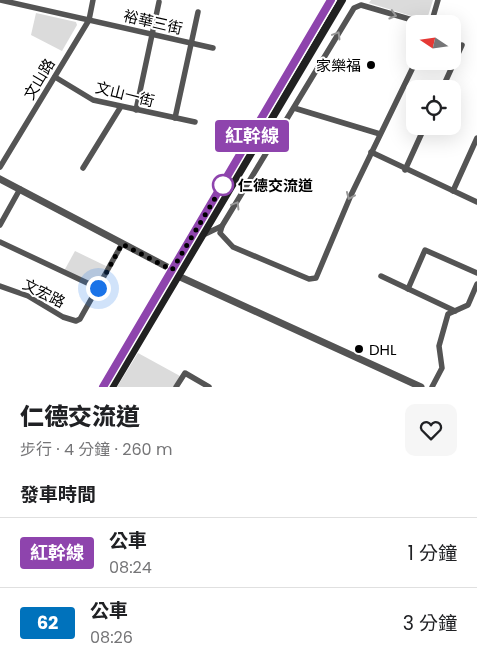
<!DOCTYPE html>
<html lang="zh-TW">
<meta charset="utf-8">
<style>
body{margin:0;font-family:Poppins,"Noto Sans TC",sans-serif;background:#f6f6f6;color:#202124;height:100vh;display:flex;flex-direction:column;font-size:19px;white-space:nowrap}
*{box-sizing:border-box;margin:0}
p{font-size:16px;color:#757577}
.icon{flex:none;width:28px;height:28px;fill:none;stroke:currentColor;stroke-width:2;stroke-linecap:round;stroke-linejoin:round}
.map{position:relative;height:387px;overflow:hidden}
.side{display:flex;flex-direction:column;background:#fff;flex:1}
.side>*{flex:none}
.badge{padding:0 10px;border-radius:4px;font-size:18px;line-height:32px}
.needle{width:32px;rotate:283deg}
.fabs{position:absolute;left:406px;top:15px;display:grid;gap:10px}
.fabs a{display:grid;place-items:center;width:55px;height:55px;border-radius:10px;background:#fff;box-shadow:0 5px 20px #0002;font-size:25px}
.you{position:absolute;width:25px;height:25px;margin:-12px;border:4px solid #fff;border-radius:50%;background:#1a73e8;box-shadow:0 0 0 8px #1a73e833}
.map>.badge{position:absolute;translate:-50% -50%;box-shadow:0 0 0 2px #fff}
h2{padding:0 20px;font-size:19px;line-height:45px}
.round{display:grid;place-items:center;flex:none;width:52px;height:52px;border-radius:10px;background:#f6f6f6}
.head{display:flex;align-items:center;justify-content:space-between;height:85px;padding:0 20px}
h1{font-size:24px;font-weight:800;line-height:38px}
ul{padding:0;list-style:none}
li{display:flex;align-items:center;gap:15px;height:70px;padding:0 20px;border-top:1px solid #e0e0e0}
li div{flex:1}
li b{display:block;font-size:19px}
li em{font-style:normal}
li .badge{min-width:55px;font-weight:700;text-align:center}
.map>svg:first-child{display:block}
.green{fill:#dbdbdb}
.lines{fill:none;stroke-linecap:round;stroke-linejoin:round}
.minor{stroke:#545454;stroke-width:5.5}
.tertiary{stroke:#545454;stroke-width:7}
.secondary{stroke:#212121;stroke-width:8}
.oneway{stroke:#989898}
.line-casing{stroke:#fff;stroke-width:11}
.line{stroke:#8e44ad;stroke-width:8}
.walk{stroke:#000;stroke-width:5;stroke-dasharray:0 9}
.poi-dot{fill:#000;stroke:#fff;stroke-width:2}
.stop-dot{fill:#fff;stroke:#8e44ad;stroke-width:2.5}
.labels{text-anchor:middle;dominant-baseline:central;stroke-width:4;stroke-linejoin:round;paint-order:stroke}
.street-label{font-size:15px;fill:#000;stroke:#fff}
.poi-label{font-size:15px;fill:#000;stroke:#fff;text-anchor:end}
.stop-label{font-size:15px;font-weight:bold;fill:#000;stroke:#fff;text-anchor:start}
</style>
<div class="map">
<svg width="477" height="387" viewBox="0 0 477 387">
<rect width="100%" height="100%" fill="#fff"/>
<!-- green -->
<g class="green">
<polygon points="371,0 433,0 428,16 421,19 369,3"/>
<polygon points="36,13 76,22 77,25 62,51 31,35"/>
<polygon points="75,251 106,266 98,282 89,283 64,271"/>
<polygon points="138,353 180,376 173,387 117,387"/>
</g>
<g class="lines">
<!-- minor -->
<g class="minor">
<polyline points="0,0 213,48"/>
<polyline points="431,24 438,0"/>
<polyline points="55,77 93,100 195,122"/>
<polyline points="442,89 462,45"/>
<polyline points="294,108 380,134"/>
<polyline points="136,110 159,2"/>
<polyline points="175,118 198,12"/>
<polyline points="371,152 477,202"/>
<polyline points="0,167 89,20 93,0"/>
<polyline points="83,168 120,108"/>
<polyline points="405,170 425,126"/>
<polyline points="453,191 477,138"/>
<polyline points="0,225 20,189"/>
<polyline points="222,226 220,233 233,247 309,279 316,278 351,195 416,61"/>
<polyline points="201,236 222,226 354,8 361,5 426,24"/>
<polyline points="0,242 98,288"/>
<polyline points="381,276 455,311"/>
<polyline points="0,286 28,296 63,317 76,321 80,319 122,244"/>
<polyline points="408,289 425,250 477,273"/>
<polyline points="176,387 185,373 209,387"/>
<polyline points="432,387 442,368 439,346 448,314 468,305 477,284"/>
</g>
<!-- tertiary -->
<polyline class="tertiary" points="0,179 173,270 178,276 421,387"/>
<!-- secondary -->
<g class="secondary">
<polyline points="103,387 331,0"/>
<polyline points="112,387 342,0"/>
</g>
</g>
<!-- one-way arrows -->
<defs><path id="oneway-chevron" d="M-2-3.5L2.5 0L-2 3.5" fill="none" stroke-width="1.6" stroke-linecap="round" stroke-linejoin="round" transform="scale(1.25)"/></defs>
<g class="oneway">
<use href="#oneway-chevron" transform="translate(393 15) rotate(16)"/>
<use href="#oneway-chevron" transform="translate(337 35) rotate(-59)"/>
<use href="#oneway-chevron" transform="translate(350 196) rotate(113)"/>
<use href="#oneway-chevron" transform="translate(236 205) rotate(-59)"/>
</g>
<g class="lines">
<!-- line casing -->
<g class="line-casing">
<polyline id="line" points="103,387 331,0"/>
</g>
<!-- line -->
<use href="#line" class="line"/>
<!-- walk -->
<polyline class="walk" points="98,288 122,244 172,270 223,185"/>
</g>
<!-- markers -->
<g class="poi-dot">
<circle cx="371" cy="65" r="5"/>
<circle cx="359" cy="349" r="5"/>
</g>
<circle class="stop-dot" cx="223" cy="185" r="10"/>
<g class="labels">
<!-- street labels -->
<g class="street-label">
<text transform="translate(153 22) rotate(13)">裕華三街</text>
<text transform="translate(39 79) rotate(-59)">文山路</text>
<text transform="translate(125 94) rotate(14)">文山一街</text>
<text transform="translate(44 293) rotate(27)">文宏路</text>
</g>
<!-- poi labels -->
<g class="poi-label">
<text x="361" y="65">家樂福</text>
<text x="369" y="349" text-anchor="start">DHL</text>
</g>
<!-- stop labels -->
<g class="stop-label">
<text x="238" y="185">仁德交流道</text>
</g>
</g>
</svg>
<div class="fabs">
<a><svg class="needle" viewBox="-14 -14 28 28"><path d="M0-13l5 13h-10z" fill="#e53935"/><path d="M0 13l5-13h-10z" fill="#757577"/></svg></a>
<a><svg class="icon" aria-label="locate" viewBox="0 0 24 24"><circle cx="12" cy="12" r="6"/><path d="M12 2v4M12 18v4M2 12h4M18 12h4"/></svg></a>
</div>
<div class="you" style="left:98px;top:288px"></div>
<b class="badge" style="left:252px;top:136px;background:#8e44ad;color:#fff">紅幹線</b>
</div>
<section class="side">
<div class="head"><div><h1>仁德交流道</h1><p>步行 · 4 分鐘 · 260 m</p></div><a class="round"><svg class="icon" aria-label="heart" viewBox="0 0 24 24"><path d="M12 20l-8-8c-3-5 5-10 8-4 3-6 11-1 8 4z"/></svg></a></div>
<h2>發車時間</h2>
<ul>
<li><span class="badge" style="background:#8e44ad;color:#fff">紅幹線</span><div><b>公車</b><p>08:24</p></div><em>1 分鐘</em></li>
<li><span class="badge" style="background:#0072bc;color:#fff">62</span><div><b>公車</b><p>08:26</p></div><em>3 分鐘</em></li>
</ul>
</section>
